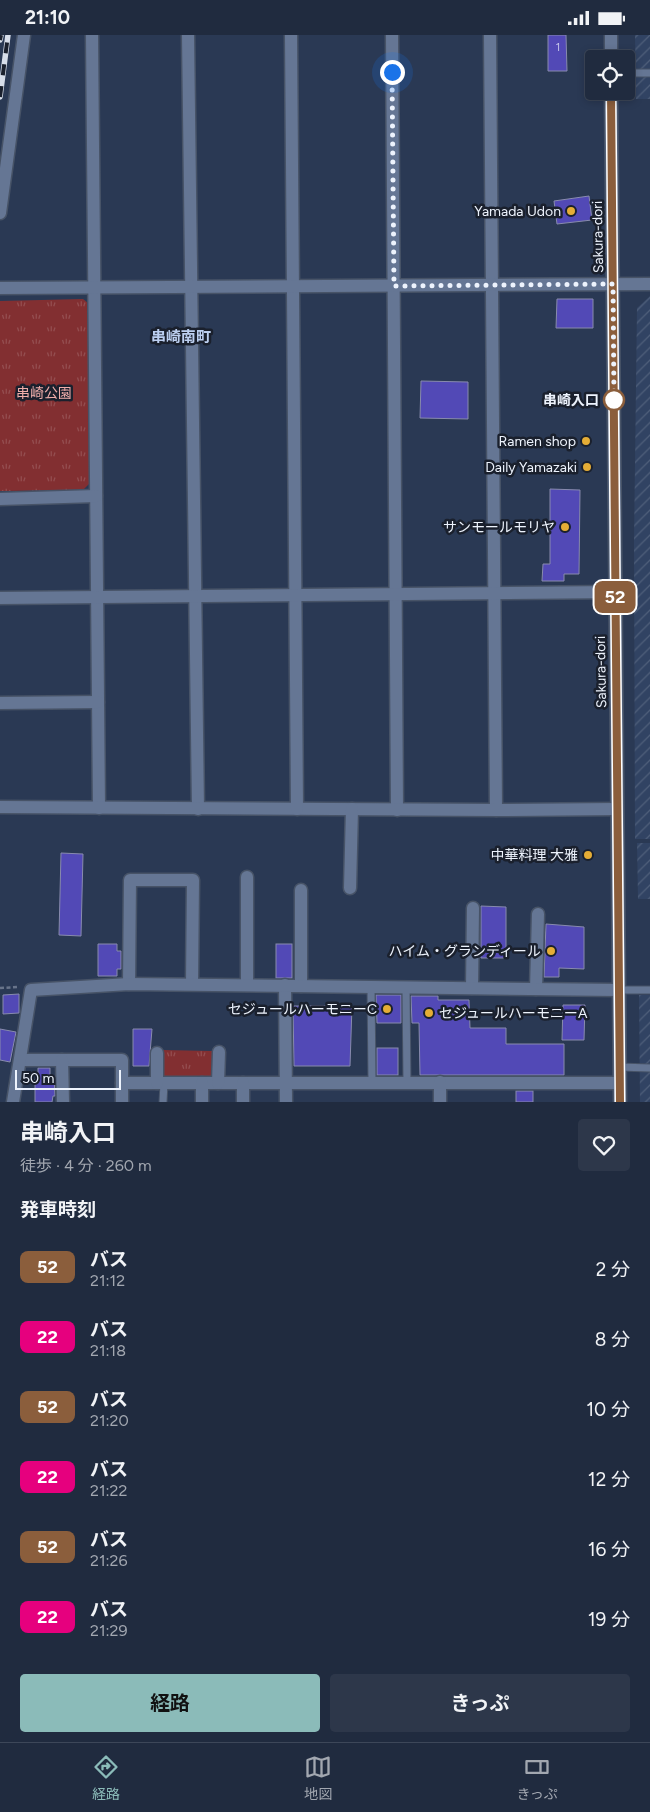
<!DOCTYPE html>
<html lang="ja">
<meta charset="utf-8">
<style>
body{margin:0;font-family:Figtree,"Noto Sans JP",sans-serif;background:#2d374a;color:#f1f3f6;height:100vh;display:flex;flex-direction:column;font-size:19px;white-space:nowrap}
*{box-sizing:border-box;margin:0}
p{font-size:16px;color:#a2a7b0}
.icon{flex:none;width:28px;height:28px;fill:none;stroke:currentColor;stroke-width:2;stroke-linecap:round;stroke-linejoin:round}
.map{position:relative;height:1067px;overflow:hidden}
.details{display:flex;flex-direction:column;background:#202b3f;flex:1}
.details>*{flex:none}
.badge{padding:0 10px;border-radius:8px;font-size:18px;line-height:32px}
.fabs{position:absolute;left:585px;top:15px;display:grid;gap:10px}
.fabs a{display:grid;place-items:center;width:50px;height:50px;border-radius:5px;background:#202b3f;box-shadow:0 2px 8px #0003,0 0 0 1px #3d4759;font-size:25px}
.scale{position:absolute;left:15px;bottom:12px;width:106px;box-sizing:border-box;padding-left:5px;border:2px solid #edf3fd;border-top:0;font-size:14px;line-height:18px;white-space:nowrap;color:#edf3fd;-webkit-text-stroke:4px #1a202d;paint-order:stroke}
.you{position:absolute;width:25px;height:25px;margin:-12px;border:4px solid #fff;border-radius:50%;background:#1a73e8;box-shadow:0 0 0 8px #1a73e833}
.map>.badge{position:absolute;translate:-50% -50%;box-shadow:0 0 0 2px #fff}
h2{padding:0 20px;font-size:19px;line-height:45px}
.round{display:grid;place-items:center;flex:none;width:52px;height:52px;border-radius:5px;background:#2d374a}
.overview{display:flex;align-items:center;justify-content:space-between;height:85px;padding:0 20px}
h1{font-size:24px;font-weight:700;line-height:38px}
.button{display:flex;gap:10px;margin-top:auto;padding:10px 20px}
.button a{flex:1;height:58px;border-radius:5px;background:#8bbbb9;color:#111;font-size:20px;font-weight:700;line-height:58px;text-align:center}
.button a+a{background:#2d374a;color:#f1f3f6}
ul{padding:0;list-style:none}
li{display:flex;align-items:center;gap:15px;height:70px;padding:0 20px}
li div{flex:1}
li b{display:block;font-size:19px}
li em{font-style:normal}
li .badge{min-width:55px;font-weight:700;text-align:center}
.status{display:flex;justify-content:space-between;align-items:center;height:35px;padding:0 25px;background:#202b3f;direction:ltr}
.status svg{height:14px;fill:currentColor}
.tab-bar{display:flex;justify-content:space-around;align-items:center;height:70px;border-top:1px solid #3d4759;background:#202b3f;font-size:14px;color:#a2a7b0}
.tab-bar a{display:grid;justify-items:center;gap:2px}
.tab-bar .active{color:#8bbbb9}
.map>svg:first-child{display:block}
.industrial{fill:url(#industrial-furrows)}
.park{fill:url(#park-tufts)}
.building{fill:#5249b6;stroke:#888bad}
.lines{fill:none;stroke-linecap:round;stroke-linejoin:round}
.service-casing{stroke:#475367;stroke-width:9}
.minor-casing{stroke:#475367;stroke-width:15}
.tertiary-casing{stroke:#475367;stroke-width:15}
.path{stroke:#68748a;stroke-width:2.5;stroke-dasharray:4 2.5;stroke-linecap:butt}
.service{stroke:#657694;stroke-width:7}
.minor{stroke:#657694;stroke-width:12}
.tertiary{stroke:#657694;stroke-width:12}
.rail-casing{stroke:#d7deea;stroke-width:5.5}
.rail{stroke:#1a202d;stroke-width:4;stroke-dasharray:11;stroke-linecap:butt}
.line-casing{stroke:#fff;stroke-width:11}
.line{stroke:#8b5e3c;stroke-width:8}
.walk{stroke:#edf3fd;stroke-width:5;stroke-dasharray:0 9}
.poi-dot{fill:#e5ad36;stroke:#1a202d;stroke-width:2}
.stop-dot{fill:#fff;stroke:#8b5e3c;stroke-width:2.5}
.labels{text-anchor:middle;dominant-baseline:central;stroke-width:5;stroke-linejoin:round;paint-order:stroke}
.number-label{font-size:11px;fill:#c6c8eb}
.poi-label{font-size:14px;fill:#edf3fd;stroke:#1a202d;text-anchor:end}
.street-label{font-size:14px;fill:#edf3fd;stroke:#1a202d}
.park-label{font-size:14px;fill:#efadaa;stroke:#1a202d}
.stop-label{font-size:14px;font-weight:bold;fill:#edf3fd;stroke:#1a202d;text-anchor:end}
.neighbourhood-label{font-size:15px;font-weight:bold;fill:#bccff0;stroke:#1a202d}
</style>
<div class="status"><b>21:10</b><svg viewBox="0 0 49 12"><path d="M0 12V9h3v3zM5 12V6h3v6zM10 12V3h3v9zM15 12V0h3v12zM26 1h20v11H26zM47 4h2v5h-2z"/></svg></div>
<div class="map">
<svg width="650" height="1067" viewBox="0 0 650 1067">
<defs>
<pattern id="industrial-furrows" width="10" height="10" patternUnits="userSpaceOnUse" patternTransform="scale(1.25)"><rect width="10" height="10" fill="#314363"/><path d="M-1 1l2-2M0 10L10 0M9 11l2-2" fill="none" stroke="#4f5f7a"/></pattern>
<pattern id="park-tufts" width="24" height="20" patternUnits="userSpaceOnUse" patternTransform="scale(1.25)"><rect width="24" height="20" fill="#822f31"/><path d="M3 7l-1-3M5 7V3M7 7l1-3M15 17l-1-3M17 17v-4M19 17l1-3" fill="none" stroke="#944e50"/></pattern>
</defs>
<rect width="100%" height="100%" fill="#2a3954"/>
<!-- industrial -->
<g class="industrial">
<polygon points="635,0 650,0 650,64 636,64"/>
<polygon points="650,261 650,804 635,804 634,507 637,273"/>
<polygon points="637,808 650,808 650,864 638,864"/>
<polygon points="639,960 650,960 650,1067 640,1067"/>
</g>
<!-- park -->
<g class="park">
<polygon points="83,264 88,268 90,448 83,455 0,456 0,266"/>
<polygon points="162,1015 213,1016 213,1041 210,1043 164,1043 161,1041"/>
</g>
<!-- building -->
<g class="building">
<polygon points="548,0 566,0 567,36 548,36"/>
<polygon points="589,161 592,185 557,189 554,166"/>
<polygon points="557,264 593,264 593,293 556,293"/>
<polygon points="421,346 468,347 468,384 420,383"/>
<polygon points="550,454 580,455 579,539 564,539 564,546 542,546 543,529 550,529"/>
<polygon points="61,818 83,819 81,901 59,900"/>
<polygon points="481,871 506,872 506,923 481,923"/>
<polygon points="546,889 584,892 584,934 559,933 559,942 544,942"/>
<polygon points="98,909 117,909 117,916 121,916 121,934 117,934 117,941 98,941"/>
<rect x="276" y="909" width="16" height="34"/>
<polygon points="19,959 19,978 3,979 3,960"/>
<polygon points="376,960 401,960 401,988 377,988"/>
<polygon points="411,961 438,961 438,965 469,965 470,993 506,993 506,1009 564,1009 564,1040 420,1040 419,988 412,988"/>
<polygon points="563,970 585,970 584,1005 562,1005"/>
<polygon points="293,971 352,971 350,1031 294,1031"/>
<polygon points="0,994 16,997 10,1027 0,1025"/>
<polygon points="133,994 152,994 149,1031 133,1031"/>
<rect x="377" y="1013" width="21" height="27"/>
<polygon points="38,1033 50,1033 50,1041 54,1041 55,1061 53,1061 52,1067 35,1067 35,1044 38,1044"/>
<rect x="516" y="1056" width="17" height="11"/>
</g>
<g class="lines">
<!-- service casing -->
<g class="service-casing">
<g id="service">
<polyline points="626,38 650,38"/>
<polyline points="371,952 372,1047"/>
<polyline points="406,952 407,1047"/>
<polyline points="618,955 650,955"/>
<polyline points="619,1032 650,1033"/>
<polyline points="163,1067 164,1048"/>
</g>
</g>
<!-- minor casing -->
<g class="minor-casing">
<g id="minor">
<polyline points="92,0 99,773"/>
<polyline points="188,0 198,774"/>
<polyline points="392,0 397,775"/>
<polyline points="490,0 496,775"/>
<polyline points="0,178 24,0"/>
<polyline points="0,464 96,461"/>
<polyline points="0,668 98,667"/>
<polyline points="0,772 496,775 617,774"/>
<polyline points="247,842 247,950"/>
<polyline points="350,853 352,774"/>
<polyline points="301,855 301,951"/>
<polyline points="129,949 130,845 193,845 192,949"/>
<polyline points="285,950 286,1067"/>
<polyline points="472,953 473,873"/>
<polyline points="536,954 538,879"/>
<polyline points="20,1025 122,1025 122,1067"/>
<polyline points="62,1025 63,1067"/>
<polyline points="122,1048 619,1048"/>
<polyline points="157,1048 157,1018"/>
<polyline points="218,1048 219,1017"/>
<polyline points="13,1067 31,955 129,949 618,955"/>
<polyline points="202,1067 202,1048"/>
<polyline points="243,1067 243,1048"/>
<polyline points="440,1067 440,1047"/>
</g>
</g>
<!-- tertiary casing -->
<g class="tertiary-casing">
<g id="tertiary">
<polyline points="291,0 297,774"/>
<polyline points="611,0 611,24"/>
<polyline points="611,56 620,1067"/>
<polyline points="0,253 650,249"/>
<polyline points="0,563 615,557"/>
</g>
</g>
<!-- path -->
<polyline class="path" points="0,953 18,952"/>
<!-- service -->
<use href="#service" class="service"/>
<!-- minor -->
<use href="#minor" class="minor"/>
<!-- tertiary -->
<use href="#tertiary" class="tertiary"/>
<!-- rail casing -->
<g class="rail-casing">
<g id="rail">
<polyline points="0,5 1,0"/>
<polyline points="0,62 8,0"/>
</g>
</g>
<!-- rail -->
<use href="#rail" class="rail"/>
</g>
<g class="lines">
<!-- line casing -->
<g class="line-casing">
<polyline id="line" points="611,56 620,1067"/>
</g>
<!-- line -->
<use href="#line" class="line"/>
<!-- walk -->
<polyline class="walk" points="392,37 394,251 613,249 614,365"/>
</g>
<!-- markers -->
<g class="poi-dot">
<circle cx="571" cy="176" r="5"/>
<circle cx="586" cy="406" r="5"/>
<circle cx="587" cy="432" r="5"/>
<circle cx="565" cy="492" r="5"/>
<circle cx="588" cy="820" r="5"/>
<circle cx="551" cy="916" r="5"/>
<circle cx="387" cy="974" r="5"/>
<circle cx="429" cy="978" r="5"/>
</g>
<circle class="stop-dot" cx="614" cy="365" r="10"/>
<g class="labels">
<!-- number labels -->
<g class="number-label">
<text x="558" y="12">1</text>
</g>
<!-- poi labels -->
<g class="poi-label">
<text x="561" y="176">Yamada Udon</text>
<text x="576" y="406">Ramen shop</text>
<text x="577" y="432">Daily Yamazaki</text>
<text x="555" y="492">サンモールモリヤ</text>
<text x="578" y="820">中華料理 大雅</text>
<text x="541" y="916">ハイム・グランディール</text>
<text x="377" y="974">セジュールハーモニーC</text>
<text x="439" y="978" text-anchor="start">セジュールハーモニーA</text>
</g>
<!-- street labels -->
<g class="street-label">
<text transform="translate(598 202) rotate(-91)">Sakura-dori</text>
<text transform="translate(601 637) rotate(-91)">Sakura-dori</text>
</g>
<!-- park labels -->
<g class="park-label">
<text x="44" y="358">串崎公園</text>
</g>
<!-- stop labels -->
<g class="stop-label">
<text x="599" y="365">串崎入口</text>
</g>
<!-- neighbourhood labels -->
<g class="neighbourhood-label">
<text x="181" y="302">串崎南町</text>
</g>
</g>
</svg>
<div class="fabs">
<a><svg class="icon" aria-label="locate" viewBox="0 0 24 24"><circle cx="12" cy="12" r="6"/><path d="M12 2v4M12 18v4M2 12h4M18 12h4"/></svg></a>
</div>
<div class="scale">50 m</div>
<div class="you" style="left:392px;top:37px"></div>
<b class="badge" style="left:615px;top:562px;background:#8b5e3c;color:#fff">52</b>
</div>
<section class="details">
<div class="overview"><div><h1>串崎入口</h1><p>徒歩 · 4 分 · 260 m</p></div><a class="round"><svg class="icon" aria-label="heart" viewBox="0 0 24 24"><path d="M12 20l-8-8c-3-5 5-10 8-4 3-6 11-1 8 4z"/></svg></a></div>
<h2>発車時刻</h2>
<ul>
<li><span class="badge" style="background:#8b5e3c;color:#fff">52</span><div><b>バス</b><p>21:12</p></div><em>2 分</em></li>
<li><span class="badge" style="background:#e6007e;color:#fff">22</span><div><b>バス</b><p>21:18</p></div><em>8 分</em></li>
<li><span class="badge" style="background:#8b5e3c;color:#fff">52</span><div><b>バス</b><p>21:20</p></div><em>10 分</em></li>
<li><span class="badge" style="background:#e6007e;color:#fff">22</span><div><b>バス</b><p>21:22</p></div><em>12 分</em></li>
<li><span class="badge" style="background:#8b5e3c;color:#fff">52</span><div><b>バス</b><p>21:26</p></div><em>16 分</em></li>
<li><span class="badge" style="background:#e6007e;color:#fff">22</span><div><b>バス</b><p>21:29</p></div><em>19 分</em></li>
</ul>
<div class="button"><a>経路</a><a>きっぷ</a></div>
</section>
<nav class="tab-bar">
<a class="active"><svg class="icon" aria-label="directions" viewBox="0 0 24 24"><path d="M12 3l9 9-9 9-9-9zM9 14v-3h6M13 9l2 2-2 2"/></svg>経路</a>
<a><svg class="icon" aria-label="map" viewBox="0 0 24 24"><path d="M3 6l6-2 6 2 6-2v14l-6 2-6-2-6 2zM9 4v14M15 6v14"/></svg>地図</a>
<a><svg class="icon" aria-label="tickets" viewBox="0 0 24 24"><path d="M3 7h18v10H3zM15 7v10"/></svg>きっぷ</a>
</nav>
